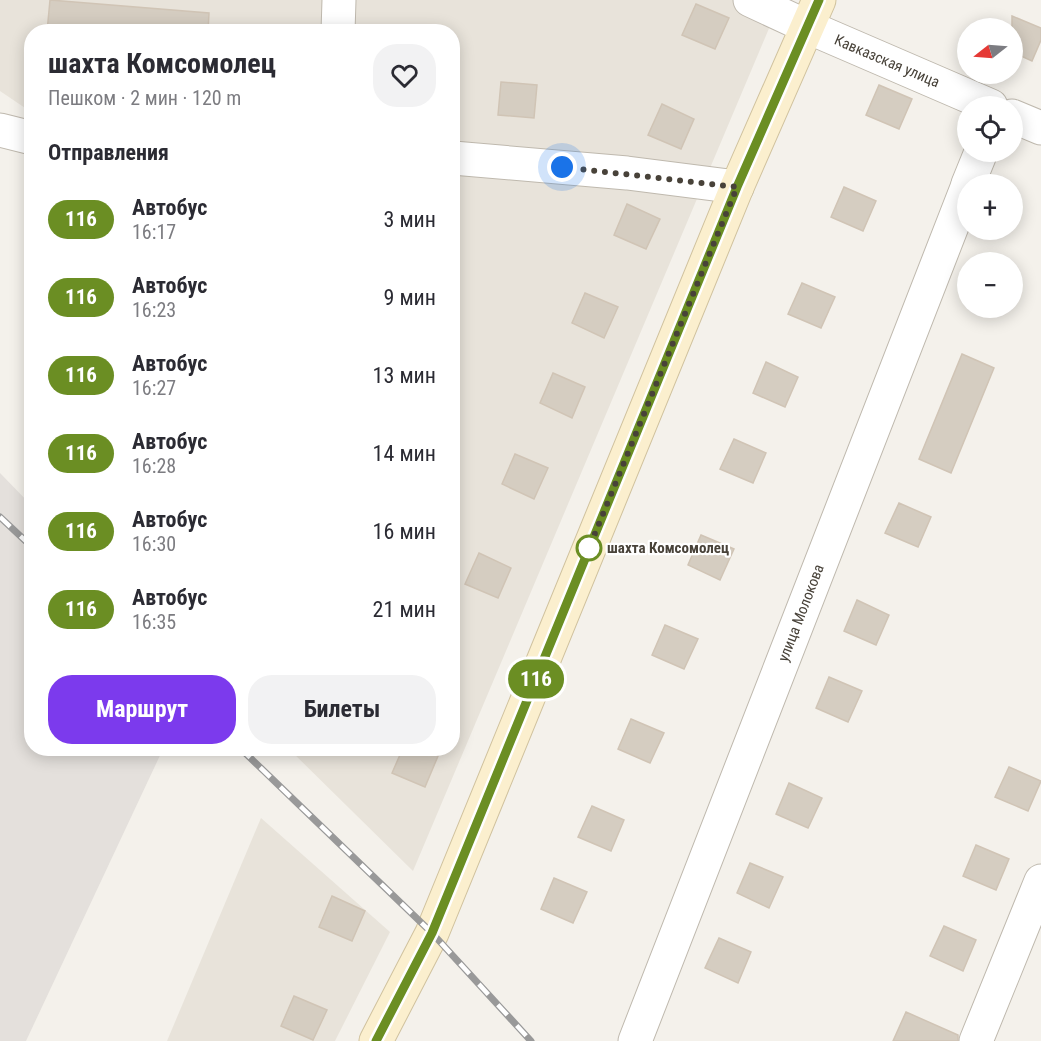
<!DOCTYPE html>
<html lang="ru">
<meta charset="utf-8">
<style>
body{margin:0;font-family:"Roboto Condensed",sans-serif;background:#f2f2f3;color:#2b2b33;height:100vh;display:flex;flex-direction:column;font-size:22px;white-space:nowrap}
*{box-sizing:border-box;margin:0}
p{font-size:20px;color:#7c7c81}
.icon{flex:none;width:33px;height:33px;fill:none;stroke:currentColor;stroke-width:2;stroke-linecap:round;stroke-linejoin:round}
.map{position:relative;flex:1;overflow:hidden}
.panel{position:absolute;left:24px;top:24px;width:436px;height:732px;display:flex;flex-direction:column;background:#fff;border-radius:24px;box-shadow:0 3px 15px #0003}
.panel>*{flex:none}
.badge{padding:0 12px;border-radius:20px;font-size:21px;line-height:39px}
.needle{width:39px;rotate:253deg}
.buttons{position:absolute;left:957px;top:18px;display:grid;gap:12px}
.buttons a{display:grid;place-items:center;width:66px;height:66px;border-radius:50%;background:#fff;box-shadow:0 3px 15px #0003;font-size:30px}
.you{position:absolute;width:30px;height:30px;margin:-15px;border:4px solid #fff;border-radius:50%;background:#1a73e8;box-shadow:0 0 0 9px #1a73e833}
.map>.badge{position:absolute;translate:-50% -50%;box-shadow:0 0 0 3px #fff}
h2{padding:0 24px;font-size:22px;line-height:54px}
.round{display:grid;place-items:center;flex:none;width:63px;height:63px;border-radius:24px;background:#f2f2f3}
.summary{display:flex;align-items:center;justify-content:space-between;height:102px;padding:0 24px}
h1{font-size:28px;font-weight:700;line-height:45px}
.button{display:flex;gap:12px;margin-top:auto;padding:12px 24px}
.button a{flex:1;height:69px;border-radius:24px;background:#7c3aed;color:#fff;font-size:24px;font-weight:700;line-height:69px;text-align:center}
.button a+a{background:#f2f2f3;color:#2b2b33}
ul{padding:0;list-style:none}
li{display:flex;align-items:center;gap:18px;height:78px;padding:0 24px}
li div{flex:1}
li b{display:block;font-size:22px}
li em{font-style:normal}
li .badge{min-width:66px;font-weight:700;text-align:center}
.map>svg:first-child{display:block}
.residential{fill:#e8e3da}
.industrial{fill:#e4e0dc}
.building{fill:#d5cdc1;stroke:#d0c4b5;stroke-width:1.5}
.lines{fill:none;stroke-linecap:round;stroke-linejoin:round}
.street-casing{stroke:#bfb9ae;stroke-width:35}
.secondary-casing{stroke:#d0c29e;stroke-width:35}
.street{stroke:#fff;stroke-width:33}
.secondary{stroke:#fbefce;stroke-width:33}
.rail-casing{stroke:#999;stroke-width:7}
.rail{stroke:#fff;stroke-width:4.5;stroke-dasharray:14;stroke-linecap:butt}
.line-casing{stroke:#fff;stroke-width:14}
.line{stroke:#6b8e23;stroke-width:9}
.walk{stroke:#484239;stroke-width:6;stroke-dasharray:0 10.8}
.stop-dot{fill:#fff;stroke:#6b8e23;stroke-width:3}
.labels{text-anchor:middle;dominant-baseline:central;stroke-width:4.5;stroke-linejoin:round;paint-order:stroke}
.street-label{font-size:15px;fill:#484239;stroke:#fff}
.stop-label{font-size:15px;font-weight:bold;fill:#484239;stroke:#fff;text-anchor:start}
</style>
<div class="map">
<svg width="1041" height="1041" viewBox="0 0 1041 1041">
<rect width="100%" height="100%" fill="#f4f1eb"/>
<!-- residential -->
<g class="residential">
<polygon points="0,0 781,0 413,871 289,749 453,748 453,32 32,32 31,112 0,91"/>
<polygon points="261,818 390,932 335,1041 167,1041"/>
</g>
<!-- industrial -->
<polygon class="industrial" points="0,473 31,505 32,748 163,749 26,1041 0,1041"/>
<!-- building -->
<g class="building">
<polygon points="50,0 209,13 208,32 47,32"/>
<polygon points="696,4 729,18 715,49 682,35"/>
<polygon points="1012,16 1041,28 1041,40 1032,61 1012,52"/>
<polygon points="501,82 537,85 534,118 498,115"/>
<polygon points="879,85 912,99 899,129 866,115"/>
<polygon points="662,104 694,119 681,149 648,135"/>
<polygon points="844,187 876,201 863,231 831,217"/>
<polygon points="627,204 660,219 646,249 614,235"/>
<polygon points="802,283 835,297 821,328 788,314"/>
<polygon points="585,293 618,307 604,338 572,323"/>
<polygon points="962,354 994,368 951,473 919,459"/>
<polygon points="766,362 798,377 785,407 753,393"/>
<polygon points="553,373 585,387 572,418 540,403"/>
<polygon points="734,439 766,453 753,483 720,469"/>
<polygon points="515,454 548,468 534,499 502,484"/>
<polygon points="899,503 931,517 918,547 885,533"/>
<polygon points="701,535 734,549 720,580 688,565"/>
<polygon points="479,553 511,568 498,598 465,584"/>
<polygon points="857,600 889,615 876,645 844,631"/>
<polygon points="665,625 698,639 684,669 652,655"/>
<polygon points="829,677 862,691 848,722 816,708"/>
<polygon points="631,719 664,733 650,763 618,749"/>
<polygon points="403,748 421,748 438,756 425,787 392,773"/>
<polygon points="1009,767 1041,781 1028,811 995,797"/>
<polygon points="789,783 822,798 808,828 776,814"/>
<polygon points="592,806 624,820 611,851 578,837"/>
<polygon points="976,845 1009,859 996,890 963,876"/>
<polygon points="750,863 783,877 769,908 737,893"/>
<polygon points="554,878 587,892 573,923 541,909"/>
<polygon points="332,896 365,911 352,941 319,927"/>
<polygon points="944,926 976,940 963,971 930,956"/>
<polygon points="719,938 751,952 738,983 705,968"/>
<polygon points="294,996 327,1010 313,1040 281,1026"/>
<polygon points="906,1012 958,1035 958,1041 893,1041"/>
</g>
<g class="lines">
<!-- street casing -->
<g class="street-casing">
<g id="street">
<polyline points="750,0 808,27 991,106"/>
<polyline points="338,32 339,0"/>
<polyline points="1012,116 1041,128"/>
<polyline points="0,130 32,138"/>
<polyline points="453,158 627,173 737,187"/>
<polyline points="968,184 981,152"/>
<polyline points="635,1041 968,185"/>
<polyline points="976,1041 1041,881"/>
</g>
</g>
<!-- secondary casing -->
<g class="secondary-casing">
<polyline id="secondary" points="376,1041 432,933 737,187 819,0"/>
</g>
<!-- street -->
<use href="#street" class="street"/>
<!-- secondary -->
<use href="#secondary" class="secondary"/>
<!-- rail casing -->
<g class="rail-casing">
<g id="rail">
<polyline points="0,517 32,547"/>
<polyline points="240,748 432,933 531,1041"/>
</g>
</g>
<!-- rail -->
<use href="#rail" class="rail"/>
</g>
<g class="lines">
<!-- line casing -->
<g class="line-casing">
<polyline id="line" points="376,1041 432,933 737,187 819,0"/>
</g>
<!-- line -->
<use href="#line" class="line"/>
<!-- walk -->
<polyline class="walk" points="562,167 737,187 589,548"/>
</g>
<!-- markers -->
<circle class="stop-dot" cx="589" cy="548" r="12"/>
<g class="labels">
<!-- street labels -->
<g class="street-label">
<text transform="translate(887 61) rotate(23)">Кавказская улица</text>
<text transform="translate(801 613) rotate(-69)">улица Молокова</text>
</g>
<!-- stop labels -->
<g class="stop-label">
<text x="607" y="548">шахта Комсомолец</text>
</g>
</g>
</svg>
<div class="buttons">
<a><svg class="needle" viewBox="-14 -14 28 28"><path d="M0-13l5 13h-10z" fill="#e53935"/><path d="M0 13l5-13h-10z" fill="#7c7c81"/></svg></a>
<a><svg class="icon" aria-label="locate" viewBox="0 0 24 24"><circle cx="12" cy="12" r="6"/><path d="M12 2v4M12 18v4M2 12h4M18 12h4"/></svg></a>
<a>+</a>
<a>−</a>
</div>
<div class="you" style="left:562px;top:167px"></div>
<b class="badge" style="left:536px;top:679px;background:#6b8e23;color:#fff">116</b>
<section class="panel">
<div class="summary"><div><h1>шахта Комсомолец</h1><p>Пешком · 2 мин · 120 m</p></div><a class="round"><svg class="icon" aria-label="heart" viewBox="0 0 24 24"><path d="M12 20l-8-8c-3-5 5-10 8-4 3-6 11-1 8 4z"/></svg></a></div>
<h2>Отправления</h2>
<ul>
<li><span class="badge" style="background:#6b8e23;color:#fff">116</span><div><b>Автобус</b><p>16:17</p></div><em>3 мин</em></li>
<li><span class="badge" style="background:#6b8e23;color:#fff">116</span><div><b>Автобус</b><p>16:23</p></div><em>9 мин</em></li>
<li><span class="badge" style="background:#6b8e23;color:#fff">116</span><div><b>Автобус</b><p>16:27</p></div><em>13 мин</em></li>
<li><span class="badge" style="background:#6b8e23;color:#fff">116</span><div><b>Автобус</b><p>16:28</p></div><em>14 мин</em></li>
<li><span class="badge" style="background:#6b8e23;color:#fff">116</span><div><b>Автобус</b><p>16:30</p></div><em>16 мин</em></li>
<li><span class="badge" style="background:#6b8e23;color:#fff">116</span><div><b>Автобус</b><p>16:35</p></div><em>21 мин</em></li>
</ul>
<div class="button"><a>Маршрут</a><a>Билеты</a></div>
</section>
</div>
